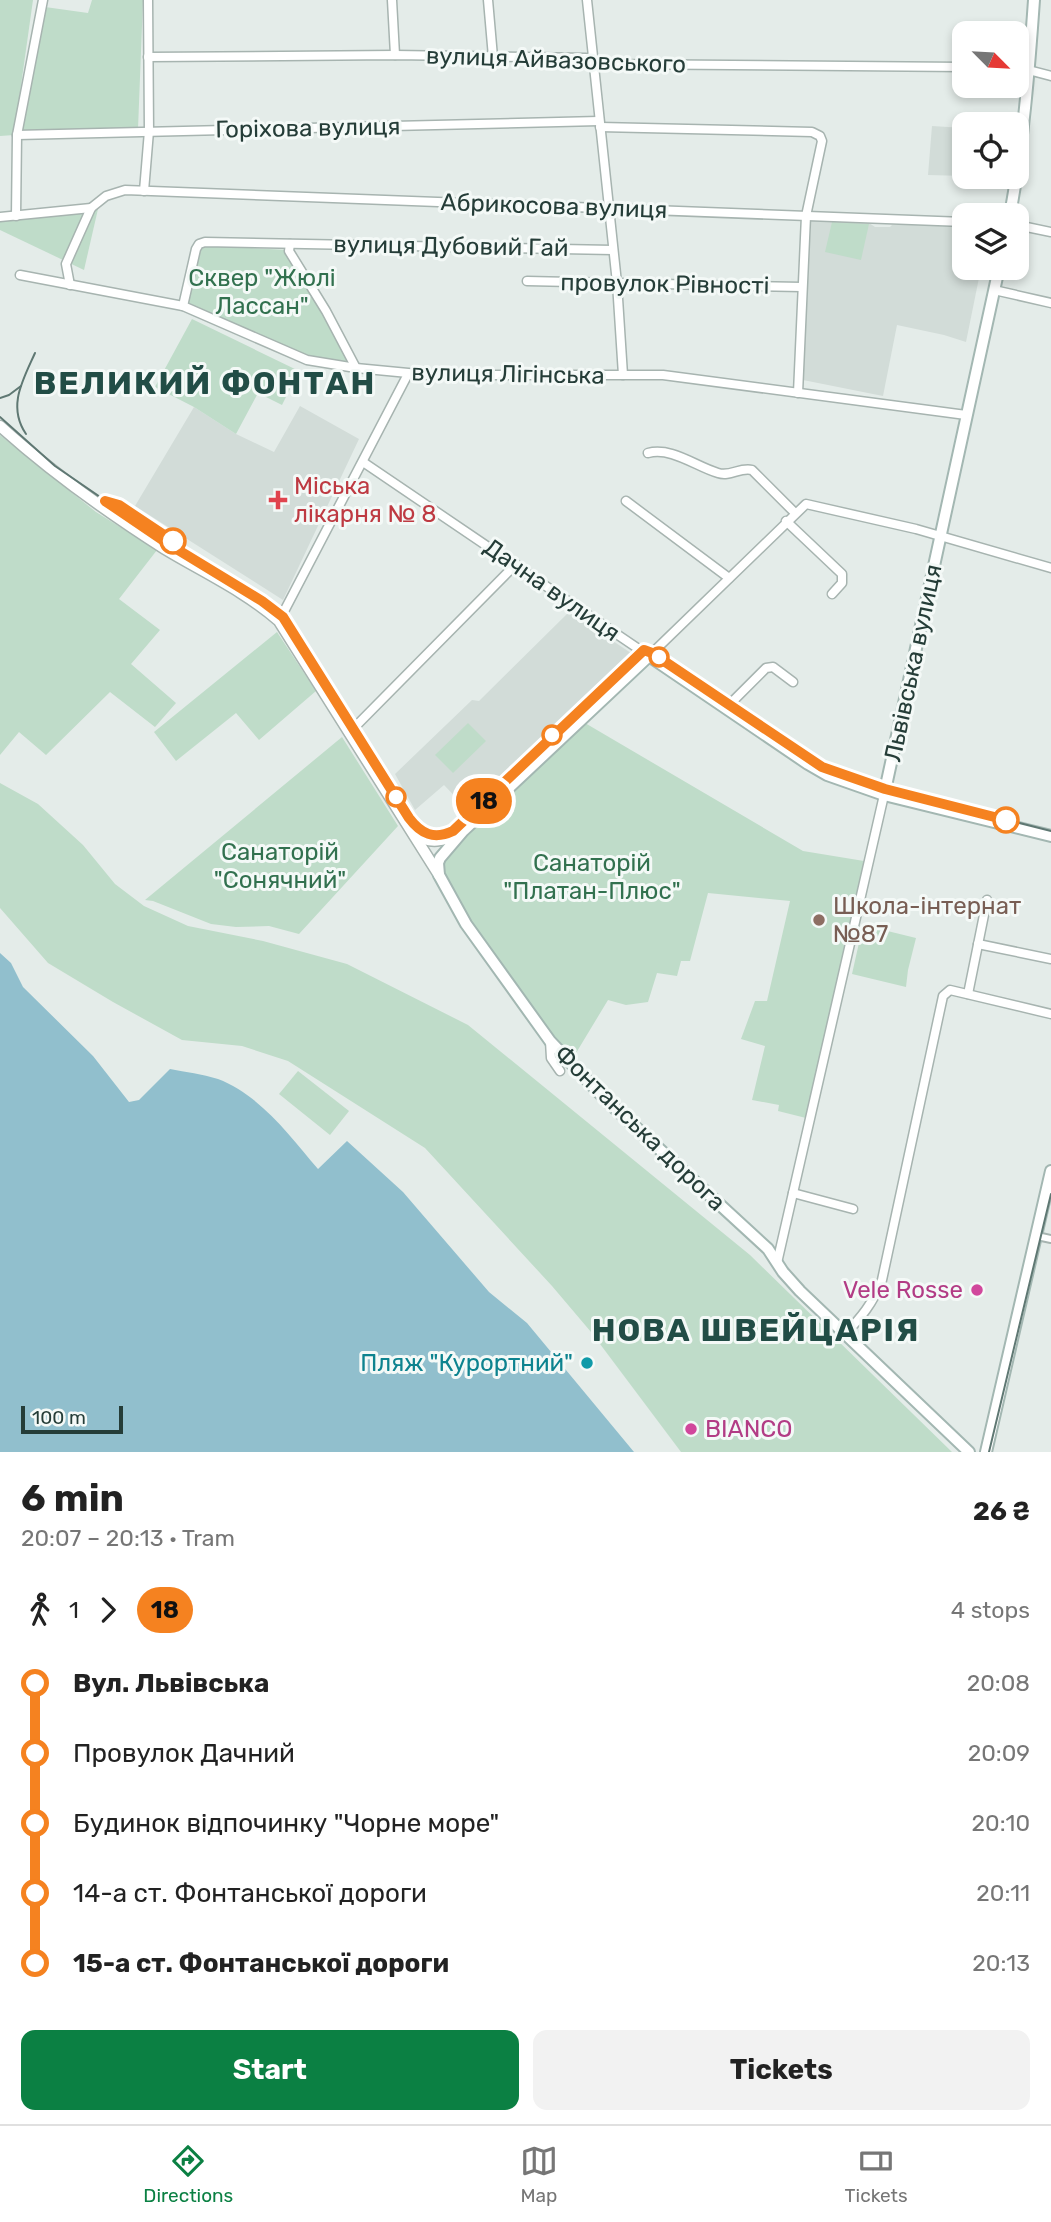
<!DOCTYPE html>
<meta charset="utf-8">
<style>
body{margin:0;font-family:Rubik,sans-serif;background:#f2f2f2;color:#222;height:100vh;display:flex;flex-direction:column;font-size:26px;white-space:nowrap}
*{box-sizing:border-box;margin:0}
p{font-size:23px;color:#767676}
.icon{flex:none;width:38px;height:38px;fill:none;stroke:currentColor;stroke-width:2;stroke-linecap:round;stroke-linejoin:round}
.map{position:relative;height:1452px;overflow:hidden}
.drawer{display:flex;flex-direction:column;background:#fff;flex:1}
.drawer>*{flex:none}
.badge{padding:0 14px;border-radius:23px;font-size:24px;line-height:46px}
.needle{width:46px;rotate:114deg}
.tools{position:absolute;left:952px;top:21px;display:grid;gap:14px}
.tools a{display:grid;place-items:center;width:77px;height:77px;border-radius:14px;background:#fff;box-shadow:0 4px 10px #0003;font-size:35px}
.scale{position:absolute;left:21px;bottom:18px;width:102px;box-sizing:border-box;padding-left:7px;border:4px solid #253d38;border-top:0;font-size:19px;line-height:24px;white-space:nowrap;color:#253d38;-webkit-text-stroke:5px #f4f9f7;paint-order:stroke}
.map>.badge{position:absolute;translate:-50% -50%;box-shadow:0 0 0 4px #fff}
.legs{display:flex;align-items:center;gap:10px;height:77px;padding:0 21px;font-size:23px}
.legs p{margin-inline-start:auto}
.summary{display:flex;align-items:center;justify-content:space-between;height:119px;padding:0 21px}
h1{font-size:38px;font-weight:700;line-height:52px}
.button{display:flex;gap:14px;margin-top:auto;padding:14px 21px}
.button a{flex:1;height:80px;border-radius:14px;background:#0b8043;color:#fff;font-size:28px;font-weight:700;line-height:80px;text-align:center}
.button a+a{background:#f2f2f2;color:#222}
ul{padding:0 21px;list-style:none}
li{display:flex;align-items:center;gap:24px;height:70px;font-size:26px}
li i{display:grid;place-items:center;width:10px;height:100%;margin:0 9px;background:currentColor}
li i::after{content:'';width:18px;height:18px;margin:-9px;border:5px solid;border-radius:50%;background:#fff}
li p{margin-inline-start:auto}
li:first-child i{background:linear-gradient(#0000 50%,currentColor 0)}
li:last-child i{background:linear-gradient(currentColor 50%,#0000 0)}
.menu{display:flex;justify-content:space-around;align-items:center;height:98px;border-top:2px solid #e0e0e0;background:#fff;font-size:19px;color:#767676}
.menu a{display:grid;justify-items:center;gap:4px}
.menu .on{color:#0b8043}
.map>svg:first-child{display:block}
.built{fill:#d2dcd8}
.green{fill:#bfdcc9}
.water{fill:#91bfcd}
.lines{fill:none;stroke-linecap:round;stroke-linejoin:round}
.pedestrian-casing{stroke:#a7b4b0;stroke-width:10}
.minor-casing{stroke:#a7b4b0;stroke-width:11}
.tertiary-casing{stroke:#a7b4b0;stroke-width:13}
.secondary-casing{stroke:#a3b7b2;stroke-width:14}
.pedestrian{stroke:#fff;stroke-width:6}
.minor{stroke:#fff;stroke-width:8}
.tertiary{stroke:#fff;stroke-width:10}
.secondary{stroke:#fff;stroke-width:10}
.tram{stroke:#5f7873;stroke-width:2}
.line-1-casing{stroke:#fff;stroke-width:16}
.line-1{stroke:#f58220;stroke-width:10}
.health-dot{fill:#e0444e;stroke:#f4f9f7;stroke-width:2.5}
.stop-1-dot{fill:#fff;stroke:#f58220;stroke-width:3.5}
.education-dot{fill:#8d6e63;stroke:#f4f9f7;stroke-width:2.5}
.hotel-dot{fill:#d1479c;stroke:#f4f9f7;stroke-width:2.5}
.culture-dot{fill:#0f9aa8;stroke:#f4f9f7;stroke-width:2.5}
.labels{text-anchor:middle;dominant-baseline:central;stroke-width:6;stroke-linejoin:round;paint-order:stroke}
.street-label{font-size:24px;fill:#253d38;stroke:#f4f9f7}
.park-label{font-size:24px;fill:#32714f;stroke:#f4f9f7}
.health-label{font-size:24px;fill:#be3a42;stroke:#f4f9f7;text-anchor:start}
.education-label{font-size:24px;fill:#785e54;stroke:#f4f9f7;text-anchor:start}
.hotel-label{font-size:24px;fill:#b23c85;stroke:#f4f9f7;text-anchor:end}
.culture-label{font-size:24px;fill:#0d838f;stroke:#f4f9f7;text-anchor:end}
.district-label{font-size:32px;font-weight:bold;letter-spacing:2px;fill:#224d46;stroke:#f4f9f7}
</style>
<div class="map">
<svg width="1051" height="1452" viewBox="0 0 1051 1452">
<rect width="100%" height="100%" fill="#e4ece9"/>
<!-- built -->
<g class="built">
<polygon points="932,126 964,128 964,176 928,175"/>
<polygon points="811,221 869,223 875,227 890,227 892,225 964,225 964,268 981,268 966,342 944,335 897,325 883,396 803,380"/>
<polygon points="300,406 359,439 283,600 135,506 194,407 236,434 274,452"/>
<polygon points="569,612 631,653 466,808 444,785 415,810 395,774 472,700 479,701"/>
</g>
<!-- green -->
<g class="green">
<polygon points="0,0 33,0 14,135 0,136"/>
<polygon points="92,0 143,0 138,129 20,133 45,7 88,13"/>
<polygon points="98,209 84,270 0,230 0,220"/>
<polygon points="832,222 869,224 861,260 825,252"/>
<polygon points="197,245 288,250 356,367 307,358 186,306"/>
<polygon points="192,319 299,371 282,405 258,393 236,434 194,407 155,387"/>
<polygon points="0,435 96,512 157,550 119,599 160,630 131,664 176,703 155,727 110,692 46,755 19,732 0,755"/>
<polygon points="277,632 316,691 259,740 236,713 176,761 154,732"/>
<polygon points="468,723 486,741 453,773 435,755"/>
<polygon points="585,723 803,851 864,861 806,1118 778,1111 779,1105 752,1100 765,1046 741,1039 755,1001 767,1001 790,901 708,893 690,961 681,961 677,976 657,973 648,1002 626,1005 608,1000 573,1058 564,1051 472,924 440,868 444,858"/>
<polygon points="342,737 398,826 299,934 269,926 236,927 211,924 153,901 145,900"/>
<polygon points="0,783 38,804 83,845 115,884 144,906 188,926 263,941 347,964 468,1025 750,1255 952,1452 681,1452 591,1332 552,1286 425,1148 288,1061 242,1046 182,1040 113,1002 48,963 0,908"/>
<polygon points="863,925 916,938 908,970 906,987 852,974"/>
<polygon points="298,1071 349,1111 330,1135 279,1094"/>
</g>
<!-- water -->
<path class="water" d="M 0,953 L 11,963 L 23,987 L 93,1056 L 129,1102 L 139,1100 L 170,1069 C 186,1072 202,1074 218,1079 C 260,1095 290,1136 318,1169 L 347,1141 L 403,1192 L 489,1292 L 527,1323 L 634,1452 L 0,1452 Z"/>
<g class="lines">
<!-- pedestrian casing -->
<g class="pedestrian-casing">
<polyline id="pedestrian" points="1037,1236 1051,1239"/>
</g>
<!-- minor casing -->
<g class="minor-casing">
<g id="minor">
<polyline points="392,0 395,55"/>
<polyline points="488,0 493,57"/>
<polyline points="587,0 617,283 623,375"/>
<polyline points="148,57 395,55 586,58 603,64 964,67"/>
<polyline points="1017,67 1051,76"/>
<polyline points="600,127 812,132 820,136 822,141 806,216 798,393"/>
<polyline points="17,135 599,121"/>
<polyline points="144,191 149,131 148,0"/>
<polyline points="16,216 17,135 43,0"/>
<polyline points="0,217 91,208"/>
<polyline points="1017,225 1051,232"/>
<polyline points="290,244 289,251 326,311 356,368"/>
<polyline points="20,275 183,306 307,360 356,368 429,375 663,375 966,415"/>
<polyline points="527,281 802,287"/>
<polyline points="70,285 66,264 91,208 106,196 125,190 964,222"/>
<polyline points="994,290 1051,303"/>
<polyline points="183,306 196,249 199,244 205,242 613,250"/>
<path d="M 648,453 C 672,447 695,466 718,473 C 730,477 740,467 752,470 L 795,513"/>
<polyline points="363,462 649,656 806,504 916,529 1051,568"/>
<polyline points="626,501 729,578"/>
<polyline points="786,521 842,574 842,583 832,594"/>
<polyline points="279,621 408,374"/>
<polyline points="726,708 766,668 773,667 793,682"/>
<polyline points="349,733 516,564"/>
<polyline points="978,944 1051,959"/>
<polyline points="968,994 987,900"/>
<polyline points="550,1041 551,1058 560,1071"/>
<polyline points="793,1193 853,1209"/>
<polyline points="777,1263 884,795"/>
<path d="M 844,1335 C 861,1318 873,1303 882,1280 L 943,996 L 950,990 L 1051,1014"/>
</g>
</g>
<!-- tertiary casing -->
<g class="tertiary-casing">
<g id="tertiary">
<path d="M 0,426 C 51,472 107,512 165,549 C 203,572 245,591 279,621 L 439,875"/>
<path d="M 415,834 C 430,845 444,841 460,833"/>
</g>
</g>
<!-- secondary casing -->
<g class="secondary-casing">
<g id="secondary">
<path d="M 1010,215 C 1023,144 1029,72 1034,0"/>
<polyline points="884,795 999,268"/>
<polyline points="969,1452 800,1291 783,1272 768,1249 606,1100 550,1041 466,924 439,875 438,863 440,858 463,831 649,656 808,764 827,775 884,795 1051,836"/>
<polyline points="986,1452 1051,1171"/>
</g>
</g>
<!-- pedestrian -->
<use href="#pedestrian" class="pedestrian"/>
<!-- minor -->
<use href="#minor" class="minor"/>
<!-- tertiary -->
<use href="#tertiary" class="tertiary"/>
<!-- secondary -->
<use href="#secondary" class="secondary"/>
<!-- tram -->
<g class="tram">
<polyline points="0,398 9,395 21,386"/>
<path d="M 0,417 L 55,466 L 170,545 L 262,601 L 283,617 L 409,818 C 421,834 434,841 453,831 L 642,652 L 647,650 L 822,767 L 885,789 L 1051,831"/>
<path d="M 26,434 C 7,406 23,380 35,353"/>
<polyline points="989,1452 1051,1194"/>
</g>
</g>
<g class="lines">
<!-- line-1 casing -->
<g class="line-1-casing">
<path id="line-1" d="M 173,541 L 119,505 L 105,501 L 170,545 L 262,601 L 283,617 L 409,818 C 421,834 434,840 453,831 L 644,650 L 652,653 L 822,767 L 885,789 L 1006,820"/>
</g>
<!-- line-1 -->
<use href="#line-1" class="line-1"/>
</g>
<!-- markers -->
<path class="health-dot" d="M274.5 489.5h7v7h7v7h-7v7h-7v-7h-7v-7h7z"/>
<g class="stop-1-dot">
<circle cx="173" cy="541" r="12"/>
<circle cx="659" cy="657" r="9"/>
<circle cx="552" cy="735" r="9"/>
<circle cx="396" cy="797" r="9"/>
<circle cx="1006" cy="820" r="12"/>
</g>
<circle class="education-dot" cx="819" cy="920" r="7"/>
<g class="hotel-dot">
<circle cx="977" cy="1290" r="7"/>
<circle cx="691" cy="1429" r="7"/>
</g>
<circle class="culture-dot" cx="587" cy="1363" r="7"/>
<g class="labels">
<!-- street labels -->
<g class="street-label">
<text transform="translate(556 60) rotate(2)">вулиця Айвазовського</text>
<text transform="translate(308 128) rotate(-1)">Горіхова вулиця</text>
<text transform="translate(554 206) rotate(2)">Абрикосова вулиця</text>
<text transform="translate(451 246) rotate(1)">вулиця Дубовий Гай</text>
<text transform="translate(665 284) rotate(1)">провулок Рівності</text>
<text transform="translate(508 374) rotate(1)">вулиця Лігінська</text>
<text transform="translate(552 590) rotate(35)">Дачна вулиця</text>
<text transform="translate(913 663) rotate(-78)">Львівська вулиця</text>
<text transform="translate(640 1128) rotate(44)">Фонтанська дорога</text>
</g>
<!-- park labels -->
<g class="park-label">
<text x="262" y="278">Сквер "Жюлі<tspan x="262" dy="28">Лассан"</tspan></text>
<text x="280" y="852">Санаторій<tspan x="280" dy="28">"Сонячний"</tspan></text>
<text x="592" y="863">Санаторій<tspan x="592" dy="28">"Платан-Плюс"</tspan></text>
</g>
<!-- health labels -->
<g class="health-label">
<text x="294" y="486">Міська<tspan x="294" dy="28">лікарня № 8</tspan></text>
</g>
<!-- education labels -->
<g class="education-label">
<text x="833" y="906">Школа-інтернат<tspan x="833" dy="28">№87</tspan></text>
</g>
<!-- hotel labels -->
<g class="hotel-label">
<text x="963" y="1290">Vele Rosse</text>
<text x="705" y="1429" text-anchor="start">BIANCO</text>
</g>
<!-- culture labels -->
<g class="culture-label">
<text x="573" y="1363">Пляж "Курортний"</text>
</g>
<!-- district labels -->
<g class="district-label">
<text x="205" y="383">ВЕЛИКИЙ ФОНТАН</text>
<text x="756" y="1330">НОВА ШВЕЙЦАРІЯ</text>
</g>
</g>
</svg>
<div class="tools">
<a><svg class="needle" viewBox="-14 -14 28 28"><path d="M0-13l5 13h-10z" fill="#e53935"/><path d="M0 13l5-13h-10z" fill="#767676"/></svg></a>
<a><svg class="icon" aria-label="locate" viewBox="0 0 24 24"><circle cx="12" cy="12" r="6"/><path d="M12 2v4M12 18v4M2 12h4M18 12h4"/></svg></a>
<a><svg class="icon" aria-label="layers" viewBox="0 0 24 24"><path d="M12 4l9 5-9 5-9-5zM3 14l9 5 9-5"/></svg></a>
</div>
<div class="scale">100 m</div>
<b class="badge" style="left:484px;top:801px;background:#f58220;color:#111">18</b>
</div>
<section class="drawer">
<div class="summary"><div><h1>6 min</h1><p>20:07 – 20:13 · Tram</p></div><b>26 ₴</b></div>
<div class="legs"><svg class="icon" aria-label="walk" viewBox="0 0 24 24"><circle cx="13" cy="4" r="2"/><path d="M13 8l-2 6 4 7M11 14l-3 7M7 12l3-4h3l4 4"/></svg>1<svg class="icon" aria-label="forward" viewBox="0 0 24 24"><path d="M9 5l7 7-7 7"/></svg><b class="badge" style="background:#f58220;color:#111">18</b><p>4 stops</p></div>
<ul>
<li><i style="color:#f58220"></i><b>Вул. Львівська</b><p>20:08</p></li>
<li><i style="color:#f58220"></i><span>Провулок Дачний</span><p>20:09</p></li>
<li><i style="color:#f58220"></i><span>Будинок відпочинку &quot;Чорне море&quot;</span><p>20:10</p></li>
<li><i style="color:#f58220"></i><span>14-а ст. Фонтанської дороги</span><p>20:11</p></li>
<li><i style="color:#f58220"></i><b>15-а ст. Фонтанської дороги</b><p>20:13</p></li>
</ul>
<div class="button"><a>Start</a><a>Tickets</a></div>
</section>
<nav class="menu">
<a class="on"><svg class="icon" aria-label="directions" viewBox="0 0 24 24"><path d="M12 3l9 9-9 9-9-9zM9 14v-3h6M13 9l2 2-2 2"/></svg>Directions</a>
<a><svg class="icon" aria-label="map" viewBox="0 0 24 24"><path d="M3 6l6-2 6 2 6-2v14l-6 2-6-2-6 2zM9 4v14M15 6v14"/></svg>Map</a>
<a><svg class="icon" aria-label="tickets" viewBox="0 0 24 24"><path d="M3 7h18v10H3zM15 7v10"/></svg>Tickets</a>
</nav>
